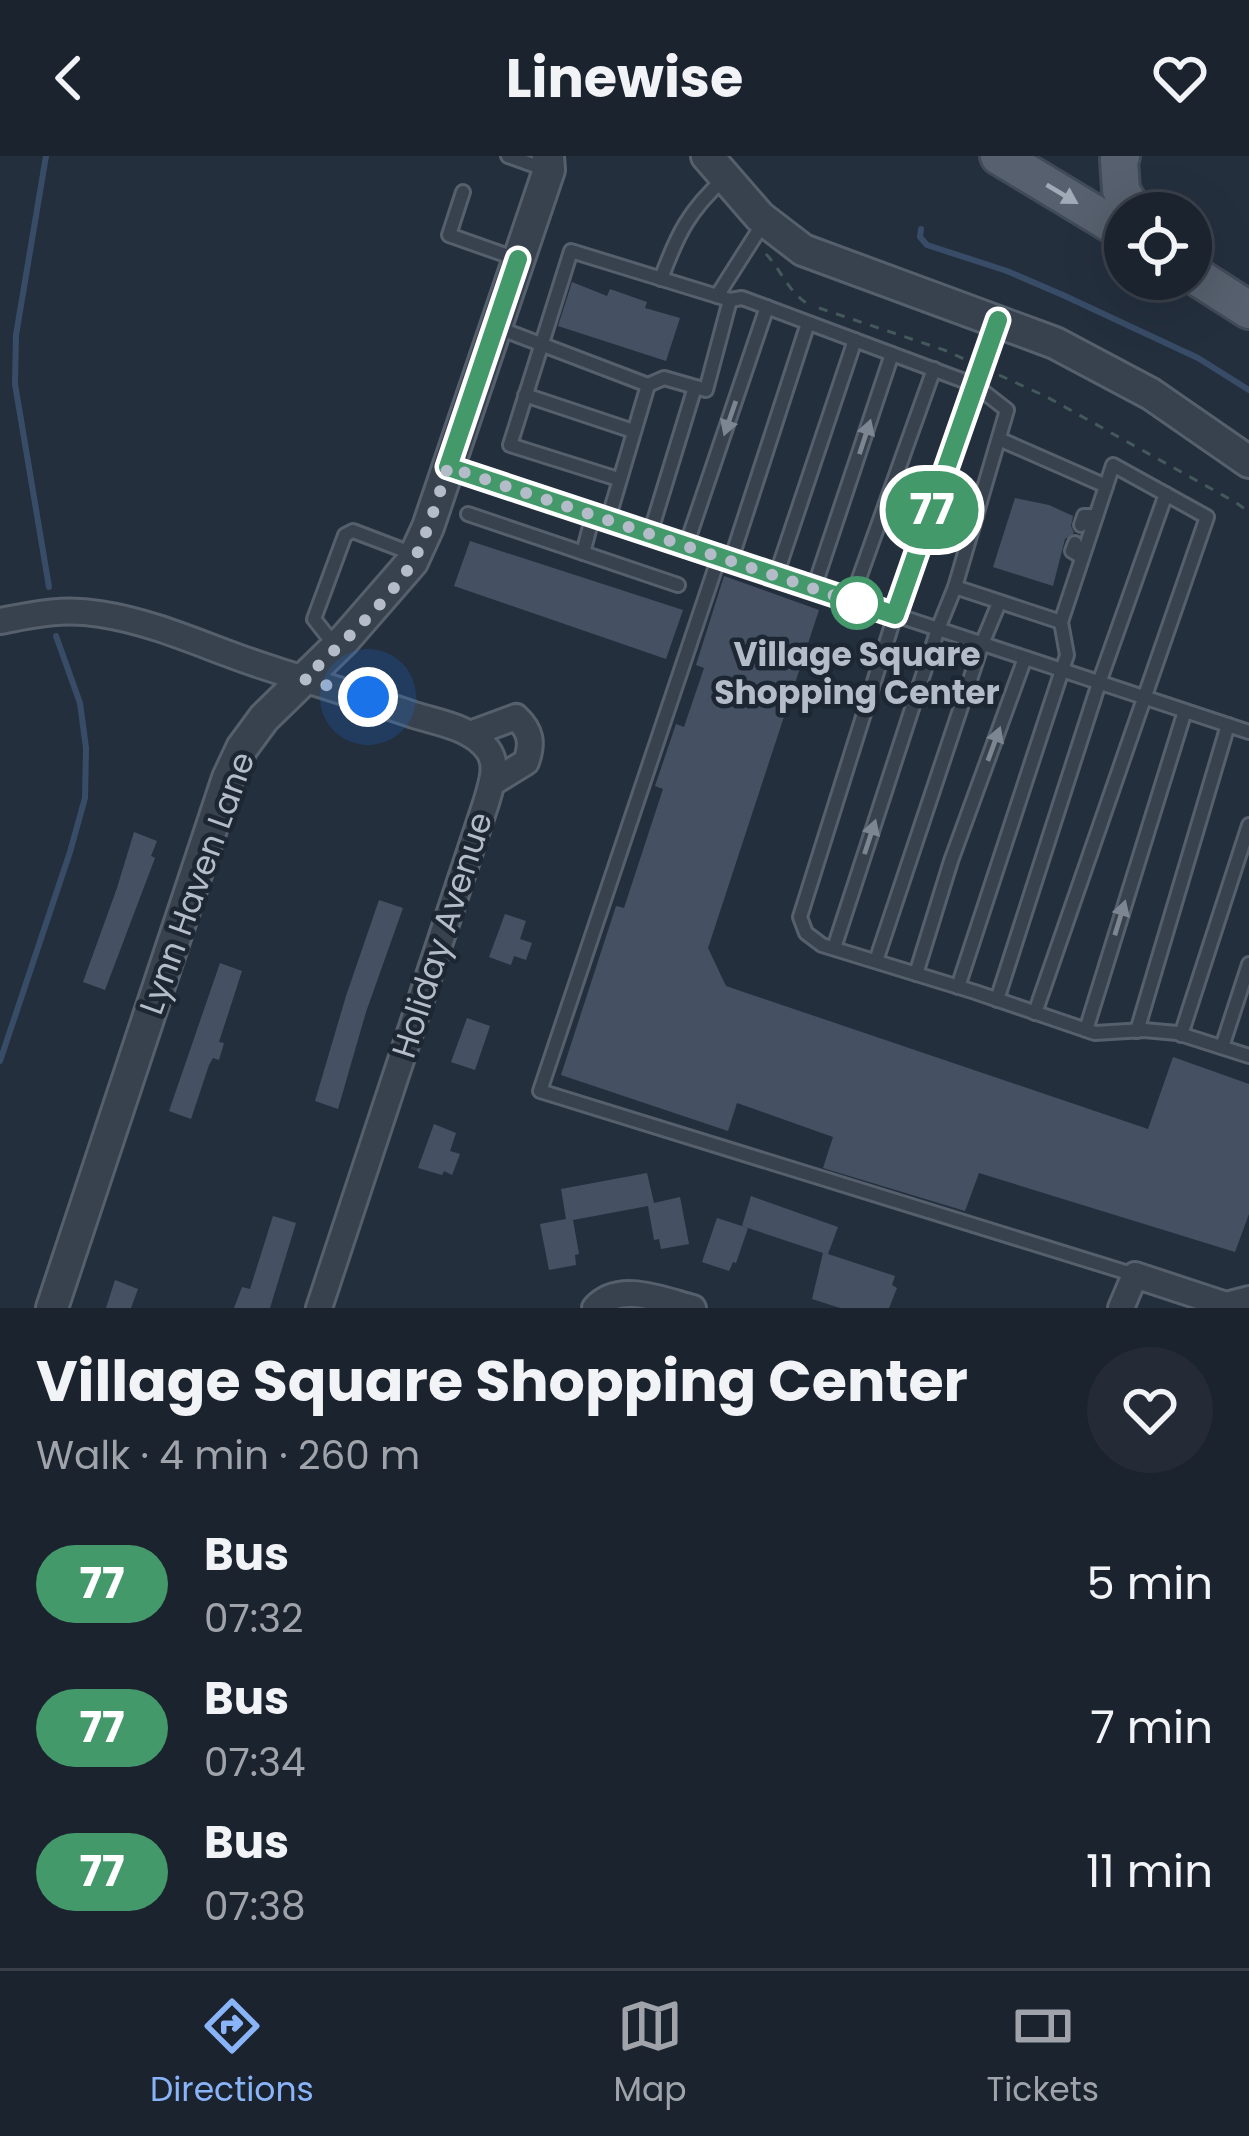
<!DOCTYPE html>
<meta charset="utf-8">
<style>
body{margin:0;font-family:Poppins,sans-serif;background:#242b36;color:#f1f3f6;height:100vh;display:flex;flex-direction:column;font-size:45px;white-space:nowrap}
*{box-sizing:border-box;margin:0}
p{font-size:39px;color:#a0a4aa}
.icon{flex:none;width:66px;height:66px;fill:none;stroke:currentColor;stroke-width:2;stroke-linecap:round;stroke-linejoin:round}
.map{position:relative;height:1152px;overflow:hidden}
.drawer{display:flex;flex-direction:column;background:#1b232e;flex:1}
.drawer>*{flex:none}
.badge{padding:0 24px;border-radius:39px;font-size:42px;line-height:78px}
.buttons{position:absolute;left:1104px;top:36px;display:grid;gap:24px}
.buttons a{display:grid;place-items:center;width:108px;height:108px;border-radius:50%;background:#1b232e;box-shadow:0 12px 48px #0002,0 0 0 3px #39404a;font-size:60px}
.you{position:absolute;width:60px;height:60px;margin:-30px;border:9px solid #fff;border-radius:50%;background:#1a73e8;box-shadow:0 0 0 18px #1a73e833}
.map>.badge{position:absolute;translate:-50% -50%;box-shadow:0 0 0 6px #fff}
.round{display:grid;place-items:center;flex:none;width:126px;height:126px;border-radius:63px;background:#242b36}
.head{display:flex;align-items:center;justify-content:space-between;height:204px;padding:0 36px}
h1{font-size:57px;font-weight:700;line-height:90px}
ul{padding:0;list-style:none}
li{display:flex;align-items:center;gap:36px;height:144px;padding:0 36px}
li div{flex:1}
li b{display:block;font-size:45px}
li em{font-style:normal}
li .badge{min-width:132px;font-weight:700;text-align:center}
header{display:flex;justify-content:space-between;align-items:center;height:156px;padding:0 36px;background:#1b232e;font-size:54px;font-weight:700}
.tab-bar{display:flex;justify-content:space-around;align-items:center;height:168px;border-top:3px solid #39404a;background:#1b232e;font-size:33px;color:#a0a4aa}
.tab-bar a{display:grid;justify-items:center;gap:6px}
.tab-bar .active{color:#8ab4f8}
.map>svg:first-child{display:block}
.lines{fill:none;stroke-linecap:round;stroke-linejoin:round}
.stream{stroke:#394c67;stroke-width:6}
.building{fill:#455162}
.service-casing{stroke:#565f6c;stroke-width:18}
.minor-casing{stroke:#565f6c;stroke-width:30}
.tertiary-casing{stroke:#565f6c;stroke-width:36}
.primary-casing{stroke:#414a57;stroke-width:42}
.path{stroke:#44595c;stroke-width:3;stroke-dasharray:9 9;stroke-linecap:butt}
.service{stroke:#38414e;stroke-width:12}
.minor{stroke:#38414e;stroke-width:24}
.tertiary{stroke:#38414e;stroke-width:30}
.primary{stroke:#56606e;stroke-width:36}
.oneway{fill:#a1aab7}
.oneway2{fill:#7c8592}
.line-casing{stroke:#fff;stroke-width:27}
.line{stroke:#44996b;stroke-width:18}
.walk{stroke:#b4bcc9;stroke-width:12;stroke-dasharray:0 21.6}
.stop-dot{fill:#fff;stroke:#44996b;stroke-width:6}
.labels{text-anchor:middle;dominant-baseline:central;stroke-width:9;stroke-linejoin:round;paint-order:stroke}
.stop-label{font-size:33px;font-weight:bold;fill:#b4bcc9;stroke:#1d2633}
.street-label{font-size:33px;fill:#b4bcc9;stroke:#1d2633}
</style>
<header><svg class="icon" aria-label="back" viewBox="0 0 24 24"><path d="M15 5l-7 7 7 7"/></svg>Linewise<svg class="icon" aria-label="heart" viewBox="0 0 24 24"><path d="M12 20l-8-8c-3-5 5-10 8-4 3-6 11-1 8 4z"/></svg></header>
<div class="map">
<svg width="1249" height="1152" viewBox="0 0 1249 1152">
<rect width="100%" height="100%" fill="#242f3e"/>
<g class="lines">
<!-- stream -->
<g class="stream">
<polyline points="46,0 16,179 15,228 49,431"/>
<polyline points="921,73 920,81 927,89 1007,115 1065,140 1198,202 1249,234"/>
<polyline points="0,905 70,696 85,642 86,592 80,547 56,480"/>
</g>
</g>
<!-- building -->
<g class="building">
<polygon points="572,126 607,140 610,133 647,146 645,152 680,162 666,205 558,170"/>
<polygon points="1015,342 1049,349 1073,360 1071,370 1074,377 1065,383 1053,430 993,411"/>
<polygon points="470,385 683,454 666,503 454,430"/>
<polygon points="724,420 819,454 708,792 726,830 1148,973 1173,901 1249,928 1249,1058 1235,1096 979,1017 965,1055 823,1012 833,981 737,947 728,975 561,919 616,750 624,752 663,633 655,630 676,568 684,571 704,512 696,509"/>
<polygon points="134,676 157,685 151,700 155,702 105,834 83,826 117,732"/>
<polygon points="379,744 403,752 366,856 338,953 315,945 346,840"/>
<polygon points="505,758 526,765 520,783 532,787 526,804 514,800 511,809 489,801"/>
<polygon points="220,807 242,815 219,886 224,887 219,904 213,902 209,909 191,963 169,955"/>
<polygon points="467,862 490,870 475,914 451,906"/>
<polygon points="434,968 456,977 450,995 460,998 452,1019 444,1015 442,1019 418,1012"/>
<polygon points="647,1017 654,1047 680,1041 689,1088 661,1093 659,1083 654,1084 648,1050 573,1064 579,1098 575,1099 576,1109 549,1114 540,1068 566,1063 561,1033"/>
<polygon points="751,1040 838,1071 828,1098 895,1120 892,1129 897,1132 889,1152 840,1152 812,1143 823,1097 742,1070"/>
<polygon points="273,1060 296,1067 270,1152 234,1152 242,1131 250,1133"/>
<polygon points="717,1062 748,1072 736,1107 733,1106 729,1115 702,1106"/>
<polygon points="115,1124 138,1133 131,1152 106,1152"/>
</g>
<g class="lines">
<!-- service casing -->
<g class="service-casing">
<g id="service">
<polyline points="508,0 547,14"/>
<polyline points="463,36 449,79 517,103"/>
<path d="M 661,123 C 677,79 689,54 725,22"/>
<polyline points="717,140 764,66"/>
<polyline points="730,144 742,142 975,229 1007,254 955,431"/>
<polyline points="998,165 895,459 800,761 806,777 822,789 975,836 1095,877 1144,874 1177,877 1249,900"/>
<polyline points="496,171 648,229 664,222 706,234 730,144 571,95 510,289 618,323"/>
<polyline points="525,239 633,275"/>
<polyline points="999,283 1106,330"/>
<polyline points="449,311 1249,576"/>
<polyline points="468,358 678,429"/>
<polyline points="608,364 648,229"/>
<polyline points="1081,369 1084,360 1096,360"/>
<polyline points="650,378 695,231"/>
<polyline points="1075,387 1072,395 1082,401"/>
<polyline points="686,390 767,151"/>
<polyline points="583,397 593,359"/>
<polyline points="719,401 540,935 1135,1119"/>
<polyline points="731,404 808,167"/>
<polyline points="776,420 855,184"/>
<polyline points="814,432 892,198"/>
<polyline points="851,445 934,213"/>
<polyline points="336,491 314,463 345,379 353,375 416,399"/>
<polyline points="834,792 938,473 955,431 1061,466"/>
<polyline points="876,805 982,488 999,447"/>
<polyline points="916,818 951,705 1025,502"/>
<polyline points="958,831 1067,499 1061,466 1113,309 1207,361 1035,857"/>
<polyline points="997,844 1099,527 1166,338"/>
<polyline points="1086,874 1185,555"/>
<polyline points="1137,875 1228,569"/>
<polyline points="1181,879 1249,669"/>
<polyline points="1222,891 1249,808"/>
</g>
</g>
<!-- minor casing -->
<g class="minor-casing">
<g id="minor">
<path d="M 0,465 C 36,458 63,452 100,458 C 159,467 210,493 266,511 C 315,527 365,542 414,559 C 439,567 471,571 488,594 C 499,609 491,630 486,647 L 319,1152"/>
<path d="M 470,578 L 516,561 C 531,575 533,587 526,606 L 492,627"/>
<path d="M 595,1152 C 619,1125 662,1144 693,1152"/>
<polyline points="1121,1152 1135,1119 1226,1149 1249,1143"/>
</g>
</g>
<!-- tertiary casing -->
<g class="tertiary-casing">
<g id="tertiary">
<polyline points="707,0 760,61 803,94 1055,187 1151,238 1249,306"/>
<polyline points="52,1152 228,622 242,592 264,562 345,483 412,406 428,371 549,14 548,0"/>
</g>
</g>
<!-- primary casing -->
<g class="primary-casing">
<g id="primary">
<polyline points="999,0 1125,76"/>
<polyline points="1121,0 1119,4 1121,34 1134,57"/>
<polyline points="1191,117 1249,154"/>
</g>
</g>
<!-- path -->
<g class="path">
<path d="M 766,98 C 782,115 789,138 810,149"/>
<polyline points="819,152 947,195 968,205"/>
<polyline points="999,219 1047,241 1235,346 1249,356"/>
</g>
<!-- service -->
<use href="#service" class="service"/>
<!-- minor -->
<use href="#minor" class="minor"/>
<!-- tertiary -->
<use href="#tertiary" class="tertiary"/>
<!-- primary -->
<use href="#primary" class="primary"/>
</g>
<!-- one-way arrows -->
<defs><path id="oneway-solid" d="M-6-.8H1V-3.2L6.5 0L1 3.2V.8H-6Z" transform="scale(3)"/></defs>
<use class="oneway" href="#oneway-solid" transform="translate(1062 38) rotate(31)"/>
<g class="oneway2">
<use href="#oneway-solid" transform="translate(730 262) rotate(109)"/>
<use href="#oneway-solid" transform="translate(865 281) rotate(-72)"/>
<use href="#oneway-solid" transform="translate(994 588) rotate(-70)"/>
<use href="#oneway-solid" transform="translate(870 681) rotate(-72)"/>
<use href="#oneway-solid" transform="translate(1120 762) rotate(-73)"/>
</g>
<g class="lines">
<!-- line casing -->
<g class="line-casing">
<polyline id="line" points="518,103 448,311 895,459 998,164"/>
</g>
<!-- line -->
<use href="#line" class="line"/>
<!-- walk -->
<path class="walk" d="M 368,541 L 304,523 C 337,492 394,440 415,402 C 429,373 438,341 448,311 L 857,447"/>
</g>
<!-- markers -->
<circle class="stop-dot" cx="857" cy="447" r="24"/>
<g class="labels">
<!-- stop labels -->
<g class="stop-label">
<text x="857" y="498">Village Square<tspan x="857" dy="38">Shopping Center</tspan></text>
</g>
<!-- street labels -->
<g class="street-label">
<text transform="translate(197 727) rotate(-70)">Lynn Haven Lane</text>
<text transform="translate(442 779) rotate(-72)">Holiday Avenue</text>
</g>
</g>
</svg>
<div class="buttons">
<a><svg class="icon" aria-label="locate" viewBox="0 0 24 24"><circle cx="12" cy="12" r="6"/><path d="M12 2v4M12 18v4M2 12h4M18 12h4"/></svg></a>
</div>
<div class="you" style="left:368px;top:541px"></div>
<b class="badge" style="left:932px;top:354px;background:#44996b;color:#fff">77</b>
</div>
<section class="drawer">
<div class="head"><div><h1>Village Square Shopping Center</h1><p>Walk · 4 min · 260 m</p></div><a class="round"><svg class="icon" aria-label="heart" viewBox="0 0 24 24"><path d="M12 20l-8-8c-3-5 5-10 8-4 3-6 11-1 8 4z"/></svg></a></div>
<ul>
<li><span class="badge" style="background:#44996b;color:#fff">77</span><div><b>Bus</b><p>07:32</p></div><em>5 min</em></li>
<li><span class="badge" style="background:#44996b;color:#fff">77</span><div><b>Bus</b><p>07:34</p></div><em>7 min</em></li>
<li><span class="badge" style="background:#44996b;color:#fff">77</span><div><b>Bus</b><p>07:38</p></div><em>11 min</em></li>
</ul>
</section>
<nav class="tab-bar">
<a class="active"><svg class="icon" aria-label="directions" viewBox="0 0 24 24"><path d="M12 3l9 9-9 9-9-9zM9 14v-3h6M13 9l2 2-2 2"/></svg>Directions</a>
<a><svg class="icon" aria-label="map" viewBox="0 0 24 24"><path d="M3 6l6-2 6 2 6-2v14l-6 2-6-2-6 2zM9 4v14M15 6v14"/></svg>Map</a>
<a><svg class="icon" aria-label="tickets" viewBox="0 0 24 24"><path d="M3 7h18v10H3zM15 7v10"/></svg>Tickets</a>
</nav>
